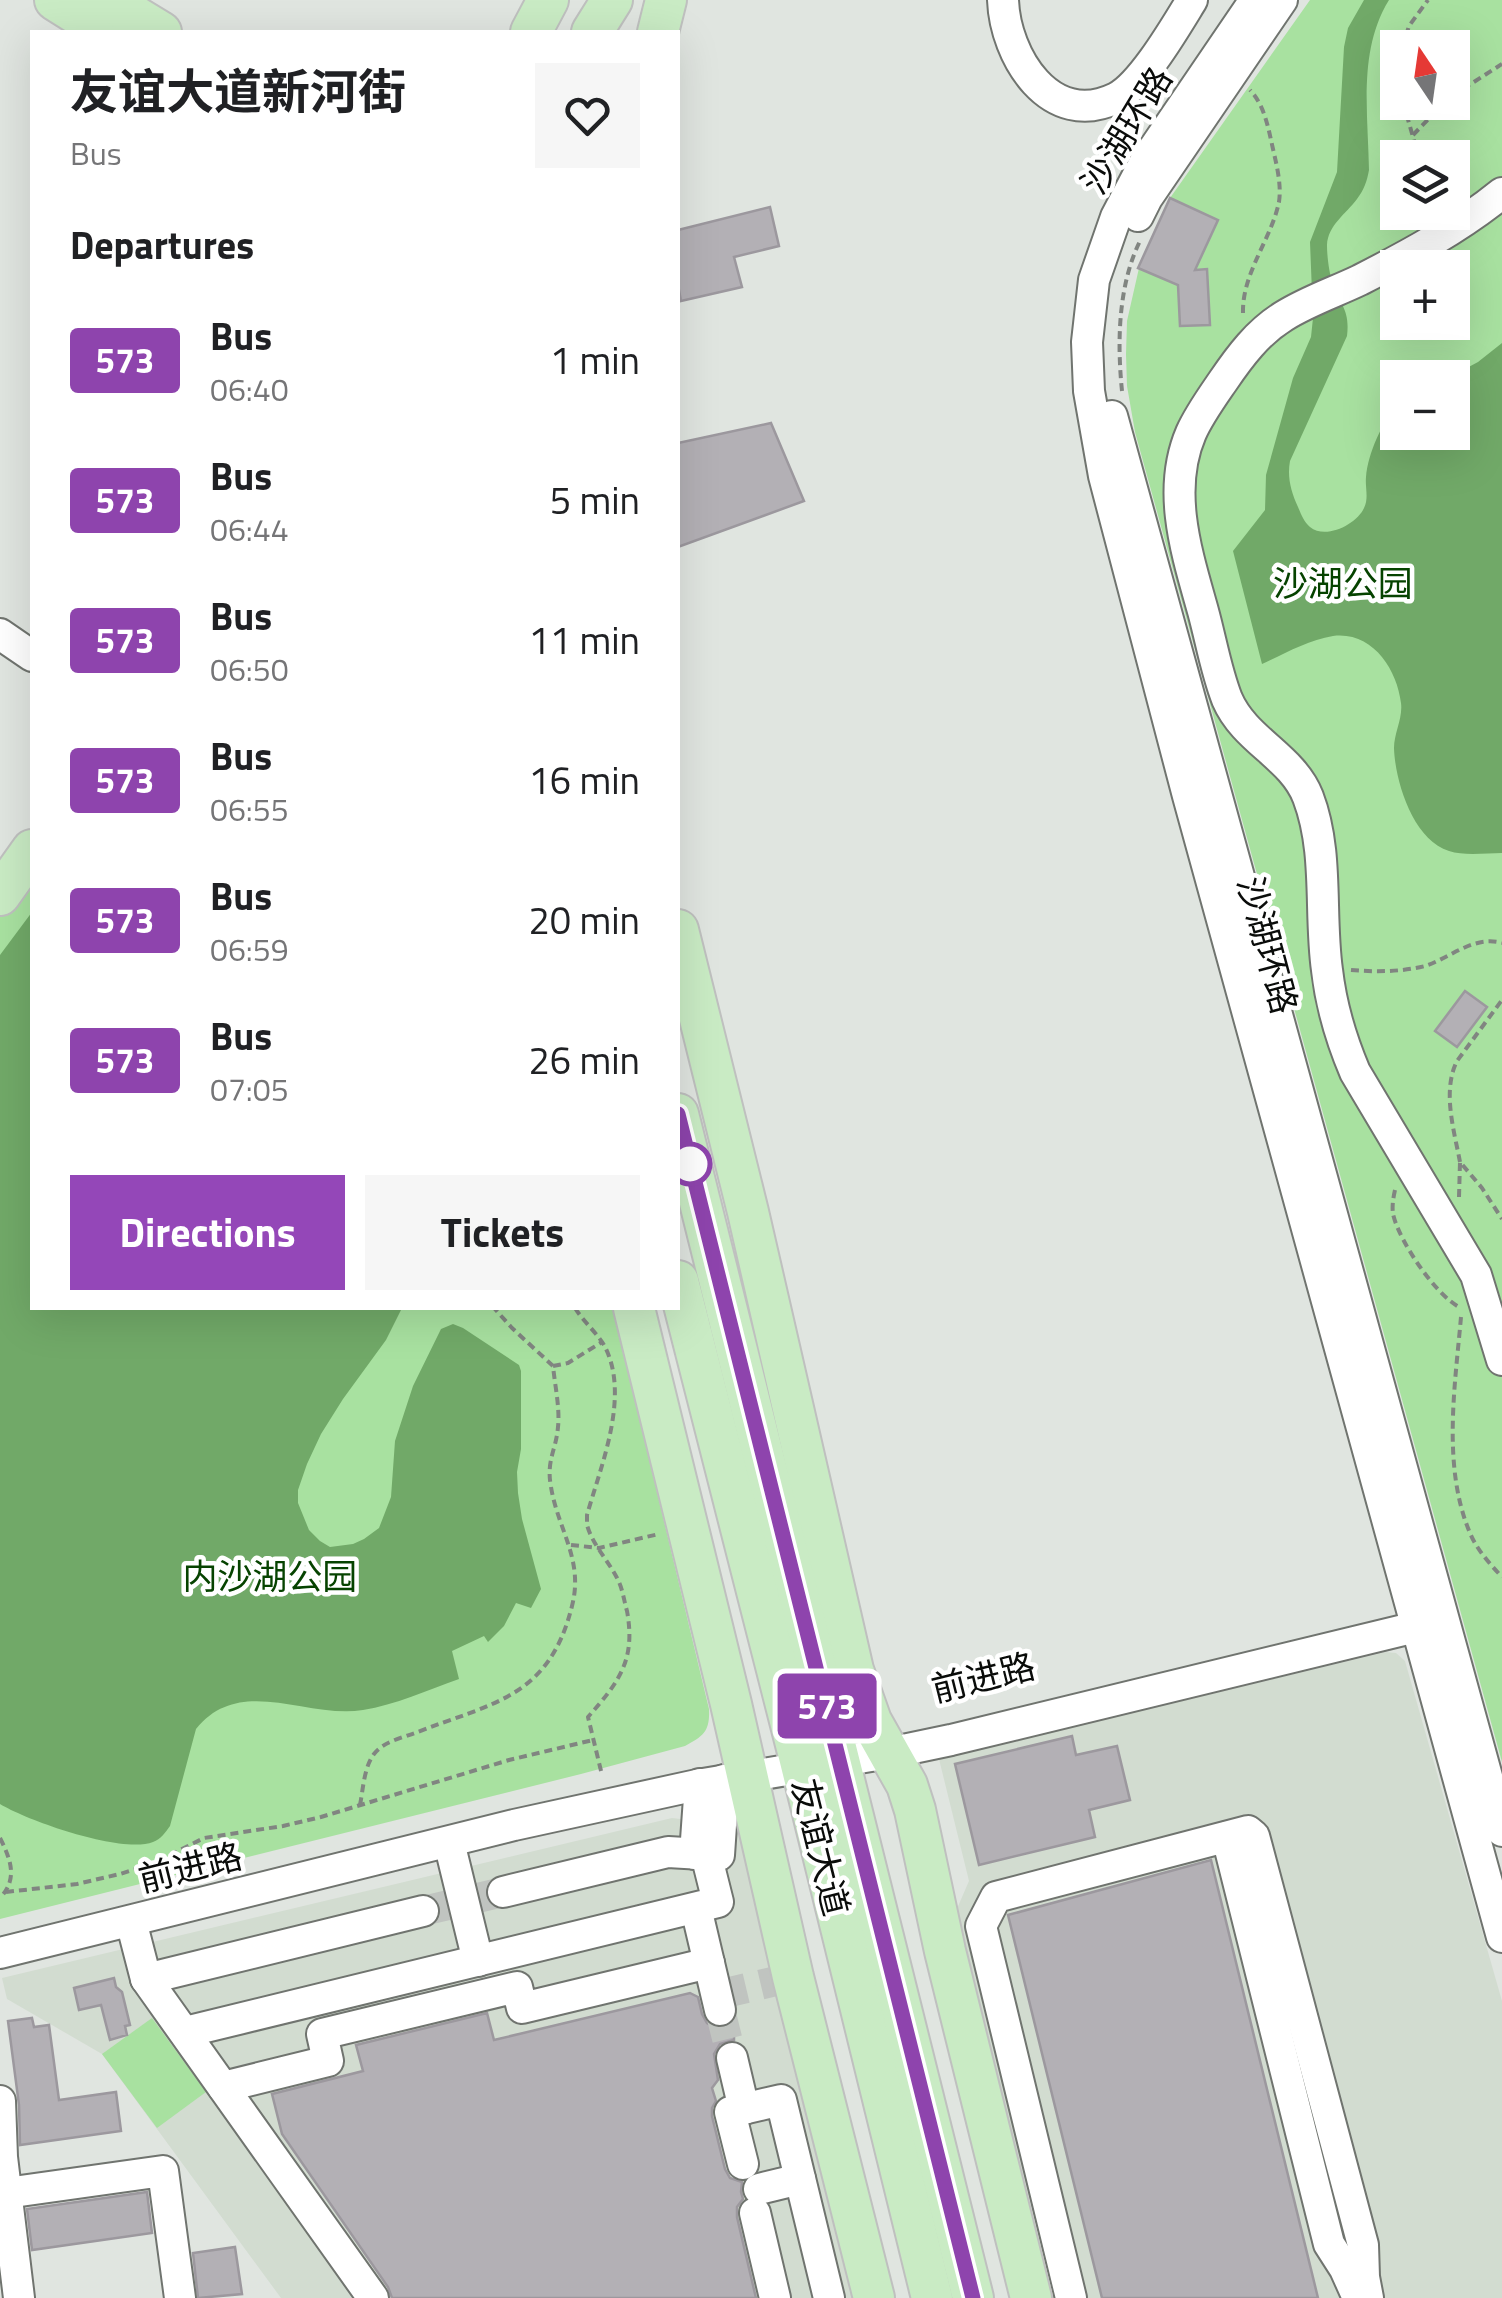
<!DOCTYPE html>
<meta charset="utf-8">
<style>
body{margin:0;font-family:"Titillium Web","Noto Sans SC",sans-serif;background:#f6f6f6;color:#202124;height:100vh;display:flex;flex-direction:column;font-size:38px;white-space:nowrap}
*{box-sizing:border-box;margin:0}
p{font-size:32px;color:#757577}
.icon{flex:none;width:55px;height:55px;fill:none;stroke:currentColor;stroke-width:2;stroke-linecap:round;stroke-linejoin:round}
.map{position:relative;flex:1;overflow:hidden}
.panel{position:absolute;left:30px;top:30px;width:650px;height:1280px;display:flex;flex-direction:column;background:#fff;border-radius:0px;box-shadow:0 10px 40px #0002}
.panel>*{flex:none}
.badge{padding:0 20px;border-radius:8px;font-size:35px;line-height:65px}
.needle{width:65px;rotate:347deg}
.controls{position:absolute;left:1380px;top:30px;display:grid;gap:20px}
.controls a{display:grid;place-items:center;width:90px;height:90px;border-radius:0px;background:#fff;box-shadow:0 10px 40px #0002;font-size:50px}
.map>.badge{position:absolute;translate:-50% -50%;box-shadow:0 0 0 5px #fff}
h2{padding:0 40px;font-size:38px;line-height:90px}
.round{display:grid;place-items:center;flex:none;width:105px;height:105px;border-radius:0px;background:#f6f6f6}
.summary{display:flex;align-items:center;justify-content:space-between;height:170px;padding:0 40px}
h1{font-size:48px;font-weight:700;line-height:75px}
.button{display:flex;gap:20px;margin-top:auto;padding:20px 40px}
.button a{flex:1;height:115px;border-radius:0px;background:#9447b8;color:#fff;font-size:40px;font-weight:700;line-height:115px;text-align:center}
.button a+a{background:#f6f6f6;color:#202124}
ul{padding:0;list-style:none}
li{display:flex;align-items:center;gap:30px;height:140px;padding:0 40px}
li div{flex:1}
li b{display:block;font-size:38px}
li em{font-style:normal}
li .badge{min-width:110px;font-weight:700;text-align:center}
.map>svg:first-child{display:block}
.built{fill:#d2dcd0}
.green{fill:#a8e1a0;fill-rule:evenodd}
.water{fill:#71a968}
.building{fill:#b3b0b5;stroke:#9c989e;stroke-width:2.5}
.lines{fill:none;stroke-linecap:round;stroke-linejoin:round}
.minor-tunnel{stroke:#c0c4c0;stroke-width:30;stroke-dasharray:30 15;stroke-linecap:butt}
.minor-casing{stroke:#70746f;stroke-width:34}
.major-casing{stroke:#bfc0bf;stroke-width:44}
.path{stroke:#818581;stroke-width:4;stroke-dasharray:8 5;stroke-linecap:butt}
.minor{stroke:#fff;stroke-width:30}
.major{stroke:#c9ebc4;stroke-width:40}
.line-casing{stroke:#fff;stroke-width:22}
.line{stroke:#8e44ad;stroke-width:15}
.stop-dot{fill:#fff;stroke:#8e44ad;stroke-width:5}
.labels{text-anchor:middle;dominant-baseline:central;stroke-width:9;stroke-linejoin:round;paint-order:stroke}
.street-label{font-size:35px;fill:#0a0c0a;stroke:#fff}
.park-label{font-size:35px;fill:#064300;stroke:#fff}
</style>
<div class="map">
<svg width="1502" height="2298" viewBox="0 0 1502 2298">
<rect width="100%" height="100%" fill="#e0e5e0"/>
<!-- built -->
<g class="built">
<polygon points="1386,1652 1396,1653 1405,1661 1502,2001 1502,2298 1035,2298 949,1927 969,1881 939,1759"/>
<polygon points="672,1818 731,1825 743,1838 858,2298 281,2298 102,2054 7,1999 2,1978"/>
</g>
<!-- green -->
<g class="green">
<path d="M 1310,0 L 1502,0 L 1502,1762 L 1135,432 L 1127,386 L 1126,354 L 1127,321 L 1139,268 L 1170,198 ZM 1398,48 L 1452,48 L 1452,102 L 1398,102 ZM 1398,158 L 1452,158 L 1452,212 L 1398,212 ZM 1398,268 L 1452,268 L 1452,322 L 1398,322 ZM 1398,378 L 1452,378 L 1452,432 L 1398,432 Z"/>
<path d="M 32,870 L 32,1308 L 613,1308 L 709,1709 C 710,1731 704,1736 685,1746 L 581,1774 L 0,1919 L 0,914 Z"/>
<polygon points="152,2018 206,2092 157,2128 102,2054"/>
</g>
<!-- water -->
<g class="water">
<path d="M 1364,0 L 1389,0 C 1358,50 1368,113 1369,170 C 1367,181 1364,190 1357,199 C 1346,214 1328,225 1327,245 C 1327,256 1329,273 1333,284 C 1341,307 1350,310 1347,336 L 1290,461 C 1287,477 1291,492 1298,507 C 1301,514 1304,522 1310,527 C 1326,540 1357,524 1364,508 C 1369,498 1365,488 1366,477 C 1368,453 1382,423 1397,405 L 1398,432 L 1452,432 L 1452,378 L 1450,377 L 1478,362 L 1502,343 L 1502,853 C 1486,853 1464,856 1449,851 C 1413,840 1395,781 1394,748 C 1394,733 1403,718 1401,703 C 1397,669 1372,631 1333,636 C 1308,640 1284,654 1262,664 L 1233,551 L 1265,510 L 1266,475 L 1276,439 L 1293,378 L 1311,337 L 1313,318 L 1310,242 L 1337,172 L 1344,47 L 1348,28 Z"/>
<path d="M 32,912 L 32,1308 L 402,1308 L 386,1340 L 343,1399 L 321,1434 L 307,1464 L 298,1490 L 298,1503 L 309,1530 L 320,1541 L 330,1547 L 353,1544 L 364,1539 L 379,1528 L 391,1497 L 395,1441 L 413,1386 L 441,1329 L 453,1324 L 463,1328 L 519,1365 L 521,1371 L 521,1449 L 517,1472 L 518,1493 L 522,1519 L 541,1589 L 531,1608 L 516,1603 L 504,1626 L 488,1642 L 484,1636 L 452,1651 L 459,1679 C 428,1690 395,1705 363,1710 C 306,1719 240,1674 196,1729 L 170,1826 C 165,1833 161,1839 153,1842 C 122,1854 28,1821 0,1804 L 0,955 Z"/>
</g>
<!-- building -->
<g class="building">
<polygon points="1170,198 1218,220 1195,270 1207,269 1210,325 1180,326 1178,285 1138,268"/>
<polygon points="770,207 779,246 734,257 742,287 681,301 678,285 678,230"/>
<polygon points="771,423 804,501 678,547 678,443"/>
<polygon points="1465,991 1487,1007 1457,1047 1435,1031"/>
<polygon points="1072,1736 1076,1755 1117,1746 1130,1800 1089,1810 1095,1837 979,1865 955,1764"/>
<polygon points="1211,1860 1318,2298 1102,2298 1008,1915"/>
<polygon points="114,1978 116,1987 122,1992 130,2025 125,2026 127,2035 110,2040 101,2005 79,2010 74,1988"/>
<polygon points="690,1993 698,1997 702,2014 707,2023 716,2028 723,2028 731,2025 734,2033 734,2040 720,2044 714,2054 718,2080 712,2088 716,2101 712,2108 712,2116 725,2169 730,2178 742,2182 741,2192 743,2199 737,2207 737,2217 756,2298 392,2298 388,2287 282,2134 272,2094 363,2071 356,2045 487,2013 494,2040"/>
<polygon points="32,2018 34,2027 49,2025 59,2100 116,2092 121,2131 20,2145 19,2105 8,2021"/>
<polygon points="147,2192 152,2233 32,2250 27,2209"/>
<polygon points="235,2247 242,2294 198,2298 193,2253"/>
</g>
<g class="lines">
<!-- minor-tunnel -->
<g class="minor-tunnel">
<polyline points="423,1911 503,1892"/>
<polyline points="717,1995 793,1977"/>
<polyline points="720,2010 732,2058"/>
</g>
<!-- minor casing -->
<g class="minor-casing">
<g id="minor">
<path d="M 1003,0 C 1005,56 1050,130 1116,98 C 1142,85 1176,26 1192,0"/>
<polyline points="1255,0 1146,160 1116,217 1094,280 1087,342 1089,391 1104,476 1188,796 1502,1937"/>
<path d="M 1502,193 C 1459,228 1409,255 1360,280 C 1335,292 1308,301 1284,316 C 1258,332 1240,356 1223,381 C 1212,397 1199,415 1191,433 C 1166,491 1187,554 1203,611 C 1211,640 1216,671 1227,699 C 1245,741 1292,756 1308,797 C 1329,852 1319,913 1327,970 C 1331,1005 1341,1039 1355,1072 L 1476,1275 L 1502,1360"/>
<polyline points="1138,216 1147,198 1282,0"/>
<polyline points="1112,416 1502,1831"/>
<polyline points="0,634 32,656"/>
<polyline points="1227,1837 1329,2244 1345,2269 1358,2298"/>
<polyline points="449,1842 478,1961"/>
<polyline points="695,1854 700,1784"/>
<polyline points="503,1892 668,1852 719,1855 724,1780"/>
<polyline points="696,1908 720,2010"/>
<polyline points="131,1921 146,1979 373,2298"/>
<polyline points="0,1953 514,1825 697,1785 889,1753 951,1740 1416,1627"/>
<polyline points="146,1979 423,1911"/>
<polyline points="185,2032 718,1902 706,1854"/>
<polyline points="732,2058 744,2109"/>
<polyline points="223,2087 328,2061 322,2034 517,1987 522,2008 709,1963"/>
<polyline points="0,2101 2,2157 19,2298"/>
<polyline points="743,2164 730,2112 781,2100 829,2298"/>
<polyline points="759,2189 800,2179"/>
<polyline points="6,2193 163,2171 180,2298"/>
<polyline points="755,2213 775,2298"/>
<polyline points="1071,2298 981,1926 996,1897 1248,1831 1254,1836 1363,2245 1364,2277 1368,2298"/>
</g>
</g>
<!-- major casing -->
<g class="major-casing">
<g id="major">
<polyline points="55,0 106,32"/>
<polyline points="108,0 161,32"/>
<polyline points="531,32 548,0"/>
<polyline points="592,32 612,0"/>
<polyline points="658,32 666,0"/>
<polyline points="0,895 32,850"/>
<polyline points="678,930 748,1212 853,1670 871,1721 907,1785 915,1810 945,1951 1031,2298"/>
<polyline points="678,1114 973,2298"/>
<polyline points="678,1281 797,1748 932,2298"/>
<polyline points="634,1308 731,1704 793,1977 874,2298"/>
</g>
</g>
<!-- path -->
<g class="path">
<polyline points="1402,48 1409,26 1428,0"/>
<polyline points="1452,96 1502,64"/>
<polyline points="1403,102 1419,158"/>
<polyline points="1413,135 1445,102"/>
<path d="M 1243,313 C 1242,273 1271,240 1279,202 C 1282,182 1275,159 1271,140 C 1267,122 1263,104 1250,90"/>
<path d="M 1122,391 C 1117,342 1118,284 1141,239"/>
<path d="M 1351,970 C 1375,972 1401,972 1425,966 C 1450,958 1474,935 1502,943"/>
<path d="M 1460,1162 C 1454,1130 1442,1091 1457,1061 L 1502,1000"/>
<path d="M 1395,1190 C 1393,1199 1392,1206 1393,1214 C 1399,1241 1435,1294 1459,1307"/>
<polyline points="1459,1197 1460,1162 1482,1188 1502,1219"/>
<path d="M 575,1308 C 583,1321 596,1332 604,1345 C 631,1395 601,1465 587,1515 L 587,1525 C 593,1546 609,1561 618,1580 C 623,1590 624,1601 627,1611 C 636,1660 619,1682 588,1717 L 602,1775"/>
<path d="M 1461,1317 C 1455,1386 1442,1467 1470,1533 C 1477,1550 1490,1564 1502,1577"/>
<polyline points="553,1366 568,1363 602,1342"/>
<polyline points="571,1545 599,1548 659,1534"/>
<path d="M 360,1805 C 363,1790 364,1767 374,1754 C 383,1742 401,1738 415,1733 C 491,1703 549,1699 572,1606 C 584,1560 558,1530 551,1487 C 546,1460 556,1451 558,1427 C 560,1408 555,1386 553,1366 L 512,1328 L 494,1308"/>
<path d="M 0,1838 C 11,1860 18,1879 0,1898"/>
<polyline points="6,1892 77,1884 120,1874 152,1864 204,1838 283,1826 321,1817 509,1760 593,1740"/>
</g>
<!-- minor -->
<use href="#minor" class="minor"/>
<!-- major -->
<use href="#major" class="major"/>
</g>
<g class="lines">
<!-- line casing -->
<g class="line-casing">
<polyline id="line" points="678,1114 973,2298"/>
</g>
<!-- line -->
<use href="#line" class="line"/>
</g>
<!-- markers -->
<circle class="stop-dot" cx="690" cy="1164" r="20"/>
<g class="labels">
<!-- street labels -->
<g class="street-label">
<text transform="translate(1126 130) rotate(-59)">沙湖环路</text>
<text transform="translate(1268 945) rotate(75)">沙湖环路</text>
<text transform="translate(983 1677) rotate(-14)">前进路</text>
<text transform="translate(821 1847) rotate(76)">友谊大道</text>
<text transform="translate(190 1867) rotate(-14)">前进路</text>
</g>
<!-- park labels -->
<g class="park-label">
<text x="1343" y="583">沙湖公园</text>
<text x="270" y="1576">内沙湖公园</text>
</g>
</g>
</svg>
<div class="controls">
<a><svg class="needle" viewBox="-14 -14 28 28"><path d="M0-13l5 13h-10z" fill="#e53935"/><path d="M0 13l5-13h-10z" fill="#757577"/></svg></a>
<a><svg class="icon" aria-label="layers" viewBox="0 0 24 24"><path d="M12 4l9 5-9 5-9-5zM3 14l9 5 9-5"/></svg></a>
<a>+</a>
<a>−</a>
</div>
<b class="badge" style="left:827px;top:1706px;background:#8e44ad;color:#fff">573</b>
<section class="panel">
<div class="summary"><div><h1>友谊大道新河街</h1><p>Bus</p></div><a class="round"><svg class="icon" aria-label="heart" viewBox="0 0 24 24"><path d="M12 20l-8-8c-3-5 5-10 8-4 3-6 11-1 8 4z"/></svg></a></div>
<h2>Departures</h2>
<ul>
<li><span class="badge" style="background:#8e44ad;color:#fff">573</span><div><b>Bus</b><p>06:40</p></div><em>1 min</em></li>
<li><span class="badge" style="background:#8e44ad;color:#fff">573</span><div><b>Bus</b><p>06:44</p></div><em>5 min</em></li>
<li><span class="badge" style="background:#8e44ad;color:#fff">573</span><div><b>Bus</b><p>06:50</p></div><em>11 min</em></li>
<li><span class="badge" style="background:#8e44ad;color:#fff">573</span><div><b>Bus</b><p>06:55</p></div><em>16 min</em></li>
<li><span class="badge" style="background:#8e44ad;color:#fff">573</span><div><b>Bus</b><p>06:59</p></div><em>20 min</em></li>
<li><span class="badge" style="background:#8e44ad;color:#fff">573</span><div><b>Bus</b><p>07:05</p></div><em>26 min</em></li>
</ul>
<div class="button"><a>Directions</a><a>Tickets</a></div>
</section>
</div>
